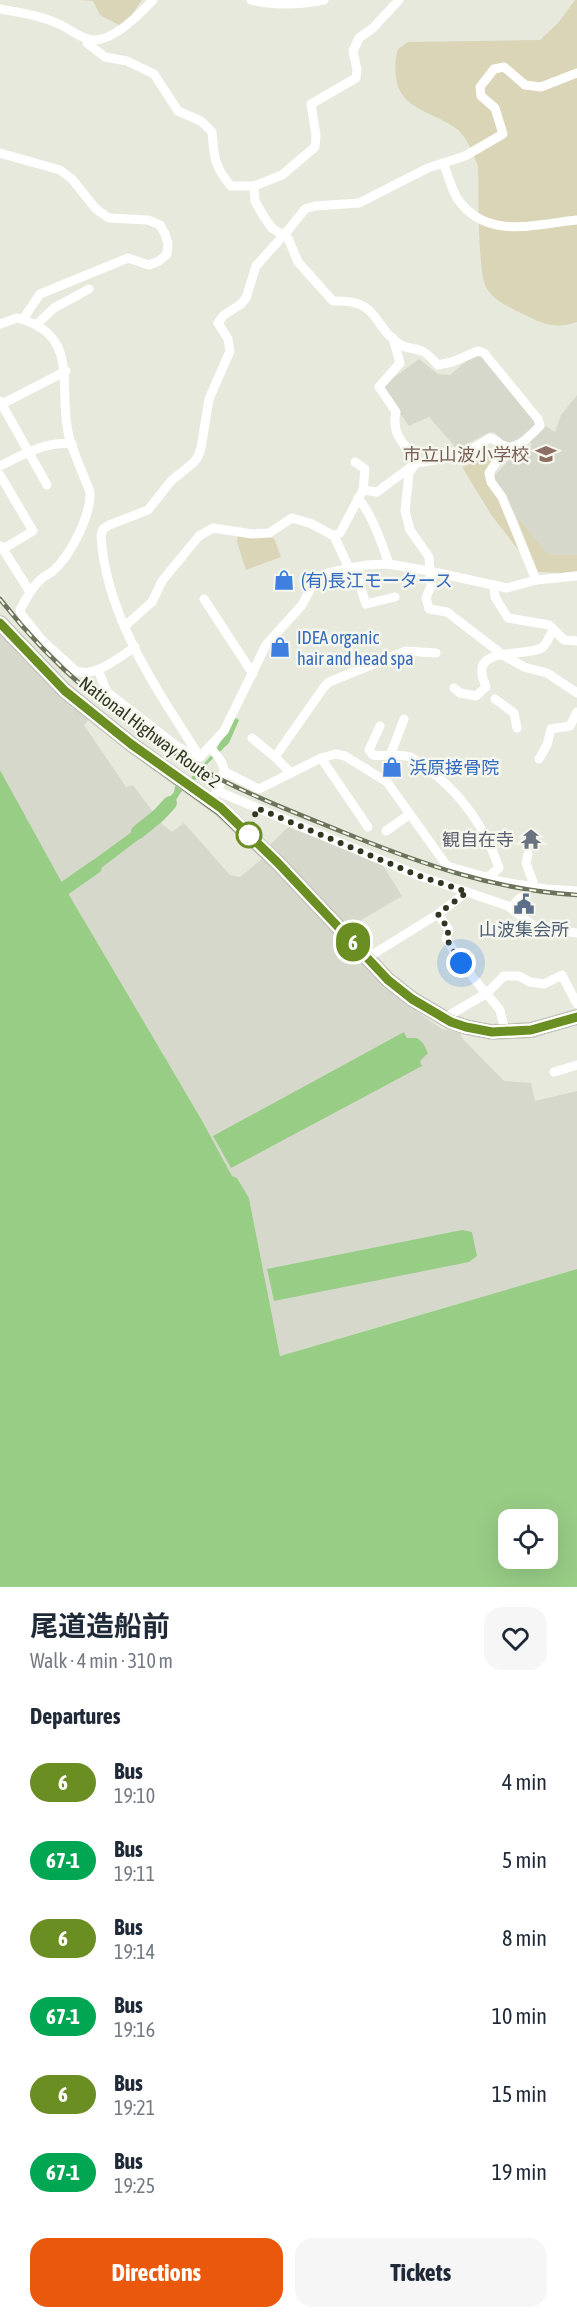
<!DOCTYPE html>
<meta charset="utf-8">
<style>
body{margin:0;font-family:"Asap Condensed","Noto Sans JP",sans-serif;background:#f6f6f7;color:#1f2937;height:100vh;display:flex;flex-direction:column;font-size:22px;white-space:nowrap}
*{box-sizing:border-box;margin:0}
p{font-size:20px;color:#747a83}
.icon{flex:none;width:33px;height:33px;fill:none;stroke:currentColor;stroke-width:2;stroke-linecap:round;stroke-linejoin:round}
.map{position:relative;height:1587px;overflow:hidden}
.sheet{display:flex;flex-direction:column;background:#fff;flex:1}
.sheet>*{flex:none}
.badge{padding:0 12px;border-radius:20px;font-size:21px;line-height:39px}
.tools{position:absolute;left:498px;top:1509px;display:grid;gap:12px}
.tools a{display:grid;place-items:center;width:60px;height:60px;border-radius:12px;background:#fff;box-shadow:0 6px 24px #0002;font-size:30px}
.you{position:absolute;width:30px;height:30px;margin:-15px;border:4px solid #fff;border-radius:50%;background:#1a73e8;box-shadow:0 0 0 9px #1a73e833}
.map>.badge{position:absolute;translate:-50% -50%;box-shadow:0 0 0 3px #fff}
h2{padding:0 30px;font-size:22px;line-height:54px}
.round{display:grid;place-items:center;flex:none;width:63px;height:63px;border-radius:18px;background:#f6f6f7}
.overview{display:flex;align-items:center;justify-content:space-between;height:102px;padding:0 30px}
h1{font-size:28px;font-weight:700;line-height:45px}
.action{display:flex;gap:12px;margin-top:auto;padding:12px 30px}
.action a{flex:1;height:69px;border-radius:18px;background:#ea580c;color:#fff;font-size:24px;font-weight:700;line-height:69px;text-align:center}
.action a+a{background:#f6f6f7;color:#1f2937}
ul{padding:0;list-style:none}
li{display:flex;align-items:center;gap:18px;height:78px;padding:0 30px}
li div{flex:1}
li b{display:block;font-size:22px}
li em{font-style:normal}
li .badge{min-width:66px;font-weight:700;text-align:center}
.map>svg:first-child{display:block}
.built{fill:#d7d8cc}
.green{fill:#dad5b6}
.water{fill:#98cd86;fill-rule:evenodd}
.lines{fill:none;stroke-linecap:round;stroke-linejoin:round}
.river{stroke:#98cd86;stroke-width:14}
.highway-casing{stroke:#c5c7c1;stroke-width:16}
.minor{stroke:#fff;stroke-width:9}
.highway{stroke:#4e622d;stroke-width:14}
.rail-casing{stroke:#6b745a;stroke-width:4.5}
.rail{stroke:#f5f6ed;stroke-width:2;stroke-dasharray:7;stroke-linecap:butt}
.minor-bridge{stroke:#fff;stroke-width:9}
.line-casing{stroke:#fff;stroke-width:14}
.line{stroke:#6b8e23;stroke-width:9}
.walk{stroke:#303720;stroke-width:6;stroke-dasharray:0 10.8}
.stop-dot{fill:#fff;stroke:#6b8e23;stroke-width:3}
.labels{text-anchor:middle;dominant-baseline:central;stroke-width:5;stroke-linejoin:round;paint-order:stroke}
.education-label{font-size:18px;fill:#785e54;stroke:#f5f6ed;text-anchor:end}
.shop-label{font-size:18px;fill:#366cbe;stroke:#f5f6ed;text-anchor:start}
.street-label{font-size:18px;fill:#303720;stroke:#f5f6ed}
.worship-label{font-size:18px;fill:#5b616d;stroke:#f5f6ed;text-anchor:end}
.service-label{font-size:18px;fill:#4e5e75;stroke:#f5f6ed}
</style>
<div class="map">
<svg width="577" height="1587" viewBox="0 0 577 1587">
<rect width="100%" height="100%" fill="#e7e9dd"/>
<!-- built -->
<g class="built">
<polygon points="475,354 481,355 536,420 555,432 561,415 577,395 577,555 549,555 515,514 494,481 495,475 512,457 532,445 524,435 514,443 508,445 495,433 490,432 457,449 429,417 409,426 381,387 419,359 438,374 450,375"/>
<polygon points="0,632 47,682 89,720 84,725 126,787 133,785 162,824 172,832 184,823 230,875 240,877 264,857 407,1005 442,1029 460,1033 463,1039 504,1081 531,1083 535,1101 577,1091 577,1269 280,1356 249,1198 237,1178 232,1176 210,1138 200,1117 65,888 0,770"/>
<polygon points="288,827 382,864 402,896 348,928 269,846"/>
</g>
<!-- green -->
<g class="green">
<polygon points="80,0 142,0 123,27 100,15 93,1"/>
<path d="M 575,0 L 577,0 L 577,322 C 556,329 545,325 525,315 C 512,308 495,302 487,289 C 477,274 479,189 478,166 C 473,154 467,137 457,129 C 435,112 399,110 396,77 C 395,66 395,59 398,49 L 408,42 L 540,40 L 558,23 Z"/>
<polygon points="498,445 500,450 486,471 501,498 524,557 492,516 462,467 473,463"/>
<polygon points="515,514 549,555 577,555 577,571 561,573 538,572"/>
<polygon points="238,534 274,538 281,557 246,570 237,542"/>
</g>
<!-- water -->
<g class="water">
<polygon points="234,717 239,720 229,743 203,768 194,782 181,792 171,808 161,819 156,813 174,792 175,786 190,779 216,750"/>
<path d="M 0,770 L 65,888 L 200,1117 L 232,1176 L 237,1178 L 249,1198 L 280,1356 L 577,1269 L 577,1587 L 0,1587 ZM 508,1520 L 548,1520 L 548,1558 L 508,1558 Z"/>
<polygon points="148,820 155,827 84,881 77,872"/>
<polygon points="404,1032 407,1038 417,1038 423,1043 428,1053 420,1061 422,1066 231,1168 213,1136"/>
<polygon points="462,1230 472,1232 477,1256 469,1262 274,1301 267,1269"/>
</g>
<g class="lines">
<!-- river -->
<g class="river">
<polyline points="138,832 159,815 170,803"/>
<polyline points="65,888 95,867"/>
</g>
<!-- highway casing -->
<g class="highway-casing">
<polyline id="highway" points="0,623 65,691 131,744 221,809 278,863 388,980 412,999 451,1022 466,1027 492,1032 531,1030 577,1017"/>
</g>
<!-- minor -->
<g class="minor">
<path d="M 251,0 C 276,6 299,5 324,0"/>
<path d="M 0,9 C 20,13 40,15 59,24 C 68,28 77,36 88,39 C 109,46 140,14 153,0"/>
<path d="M 88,39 L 87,43 L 105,57 L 127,61 L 154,74 L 178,111 L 201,121 L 212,132 C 214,156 214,167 231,186 L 254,186"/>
<polyline points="0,153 60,170 72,179 96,209 109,218 148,220 160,225 165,234 168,244 167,254 159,261 149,265 128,258 40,294 23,319"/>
<path d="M 443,163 C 448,174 451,188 457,198 C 486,241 535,224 577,220"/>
<polyline points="289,229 305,209 315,206 359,203 428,168 465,156 503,134 495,108 481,96 480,87 494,69 504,67 525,85 541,87 577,73"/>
<path d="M 0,324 L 17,318 C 81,334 58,385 68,432 C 72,451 83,473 90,492 C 91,516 70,556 53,571 C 48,575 42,577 38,582 C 30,591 25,600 20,610 L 21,614 L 43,641 L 76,671 C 96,678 119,657 135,647"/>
<polyline points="36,325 54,308 89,289"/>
<path d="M 393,338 L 400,363 L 379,387 L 396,412 C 391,433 403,444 416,459 L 416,463 L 409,473 L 405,511 L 410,530 L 429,557 L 431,586 L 426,598 L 429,609 L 447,612 L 503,655 L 524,667 L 547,673 L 577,693"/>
<polyline points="0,401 47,485"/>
<polyline points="2,404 66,371"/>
<polyline points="506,447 489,473 491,482 502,497 536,580"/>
<polyline points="355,462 365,469 363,490"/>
<path d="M 0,466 C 22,455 46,441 72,444"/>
<polyline points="0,475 33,531 3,549"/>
<path d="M 358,498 C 373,516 381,542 389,564"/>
<path d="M 334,536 L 340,533 L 363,490 L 377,492 L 416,463 L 449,458 L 467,452 L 490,438 C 496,439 496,442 502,445 C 516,453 530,435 540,426 L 538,419 L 484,353 L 478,351 L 452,362 L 438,365 C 434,361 429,355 424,352 C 417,348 408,349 401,345 C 371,326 381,299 333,301 L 298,262 L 288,238 L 272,228 L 264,217 L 255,201 L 254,186 L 282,175 L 315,147 L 316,135 L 311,104 L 356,78 L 357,70 L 353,51 L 359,38 L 373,28 L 399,0"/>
<polyline points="1,546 30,592"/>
<polyline points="354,567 366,604 395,597"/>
<polyline points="494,585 495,597 508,618 549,625 564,640 577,641"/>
<polyline points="204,599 253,674"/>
<polyline points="125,626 152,602 162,581 199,536 213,528 252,534 269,533 292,518 312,524 334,536 349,568"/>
<polyline points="98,670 107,692 178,747 200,757"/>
<path d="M 454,688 L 460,693 L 476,696 L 486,687 C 485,683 482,678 482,673 C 478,647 529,657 543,647 C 547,643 550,635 553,630"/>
<polyline points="495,699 514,713 517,728"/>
<path d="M 380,726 L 369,750 L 373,755 C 384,757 399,753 410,757 C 415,759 421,765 426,768 C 460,791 486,829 499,868 L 488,877"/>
<polyline points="252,738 275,757"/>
<path d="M 209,747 C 228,765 228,773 214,796"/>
<polyline points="390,756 404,719"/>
<path d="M 200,757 C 157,690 106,617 101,536 L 103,529 L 109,525 L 148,510 L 171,481 L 193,463 L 198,457 L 201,448 L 209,399 L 230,351 L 228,339 L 218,323 L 224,315 L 241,304 L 246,298 L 256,266 L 282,237"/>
<polyline points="200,757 224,731 266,645 302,605 315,580 327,573 367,565 389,564 429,571 507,588 536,580 577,576"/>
<polyline points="321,758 368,827"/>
<polyline points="539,759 547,745 551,729 570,726 577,712"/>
<polyline points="225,772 259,789 321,758 336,754 345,756 387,782 447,866 503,882 546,889 577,891"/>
<polyline points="291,773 275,757 324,687 329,682 406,651 436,653"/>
<polyline points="217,791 417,875 508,906 535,927 577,933"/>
<polyline points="386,831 410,814"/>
<polyline points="528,854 526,863 533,882 531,886"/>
<polyline points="511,908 520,898"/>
<polyline points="438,914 449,930 446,938 461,963 500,1010 505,1032"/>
<polyline points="367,958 438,914 467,892"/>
<polyline points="451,1022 448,1016 487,993 504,976 519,976 530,982 544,984 562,975 577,1004"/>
<polyline points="554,1072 577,1065"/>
</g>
<!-- highway -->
<use href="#highway" class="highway"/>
<!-- rail casing -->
<g class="rail-casing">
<path id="rail" d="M 0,599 C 59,675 135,735 220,779 C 260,800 304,816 345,833 C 422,864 494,890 577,895"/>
</g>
<!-- rail -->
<use href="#rail" class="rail"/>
<!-- minor-bridge -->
<polyline class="minor-bridge" points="282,237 289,229"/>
</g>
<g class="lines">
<!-- line casing -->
<g class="line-casing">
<polyline id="line" points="0,623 65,691 131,744 221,808 278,863 388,980 412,999 451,1022 466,1027 492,1032 531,1030 577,1017"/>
</g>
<!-- line -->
<use href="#line" class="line"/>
<!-- walk -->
<polyline class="walk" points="249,835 257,808 417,875 467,892 438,914 449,930 446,938 461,963"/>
</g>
<!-- icons -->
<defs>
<g id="school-bare" transform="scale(1.62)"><path d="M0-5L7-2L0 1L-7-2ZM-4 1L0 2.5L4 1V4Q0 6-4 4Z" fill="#8d6e63" stroke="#f5f6ed" stroke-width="2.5" paint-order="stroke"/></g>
<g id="shop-bare" transform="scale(1.62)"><path d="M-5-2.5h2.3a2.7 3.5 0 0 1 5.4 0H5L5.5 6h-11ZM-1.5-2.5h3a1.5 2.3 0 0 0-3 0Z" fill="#3f7fe0" stroke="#f5f6ed" stroke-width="2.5" paint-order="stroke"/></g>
<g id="temple-bare" transform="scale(1.62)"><path d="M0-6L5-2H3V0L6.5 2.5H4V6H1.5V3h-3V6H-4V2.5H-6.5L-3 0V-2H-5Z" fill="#6b7280" stroke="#f5f6ed" stroke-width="2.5" paint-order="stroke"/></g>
<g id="civic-bare" transform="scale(1.62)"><path d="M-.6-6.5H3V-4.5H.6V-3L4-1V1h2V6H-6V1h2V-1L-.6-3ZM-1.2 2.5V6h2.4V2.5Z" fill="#5c6f8a" stroke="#f5f6ed" stroke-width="2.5" paint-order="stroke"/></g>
</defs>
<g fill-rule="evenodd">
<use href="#school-bare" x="546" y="454"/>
<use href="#shop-bare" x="284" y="580"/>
<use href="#shop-bare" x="280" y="647"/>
<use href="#shop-bare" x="392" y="767"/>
<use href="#temple-bare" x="531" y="839"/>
<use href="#civic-bare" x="524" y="904"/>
</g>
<!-- markers -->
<circle class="stop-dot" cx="249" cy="835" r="12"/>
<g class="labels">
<!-- education labels -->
<g class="education-label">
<text x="529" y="454">市立山波小学校</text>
</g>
<!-- shop labels -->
<g class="shop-label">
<text x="301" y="580">(有)長江モータース</text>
<text x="297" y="637">IDEA organic<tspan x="297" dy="21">hair and head spa</tspan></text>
<text x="409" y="767">浜原接骨院</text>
</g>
<!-- street labels -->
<g class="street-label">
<text transform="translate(150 732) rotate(37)">National Highway Route 2</text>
</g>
<!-- worship labels -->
<g class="worship-label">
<text x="514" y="839">観自在寺</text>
</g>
<!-- service labels -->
<g class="service-label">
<text x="524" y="929">山波集会所</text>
</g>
</g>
</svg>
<div class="tools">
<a><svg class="icon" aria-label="locate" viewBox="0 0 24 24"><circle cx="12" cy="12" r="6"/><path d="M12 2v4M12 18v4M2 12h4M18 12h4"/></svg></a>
</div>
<div class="you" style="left:461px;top:963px"></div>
<b class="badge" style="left:353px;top:942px;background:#6b8e23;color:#fff">6</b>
</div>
<section class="sheet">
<div class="overview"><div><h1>尾道造船前</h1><p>Walk · 4 min · 310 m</p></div><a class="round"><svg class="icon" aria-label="heart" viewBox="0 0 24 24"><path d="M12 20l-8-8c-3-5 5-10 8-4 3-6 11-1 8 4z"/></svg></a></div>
<h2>Departures</h2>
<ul>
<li><span class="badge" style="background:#6b8e23;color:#fff">6</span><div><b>Bus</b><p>19:10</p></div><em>4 min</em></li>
<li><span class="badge" style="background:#00a651;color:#fff">67-1</span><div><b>Bus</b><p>19:11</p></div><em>5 min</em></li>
<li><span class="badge" style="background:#6b8e23;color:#fff">6</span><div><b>Bus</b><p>19:14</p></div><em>8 min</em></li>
<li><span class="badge" style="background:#00a651;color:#fff">67-1</span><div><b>Bus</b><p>19:16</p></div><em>10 min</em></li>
<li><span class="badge" style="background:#6b8e23;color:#fff">6</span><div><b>Bus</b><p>19:21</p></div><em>15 min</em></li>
<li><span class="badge" style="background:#00a651;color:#fff">67-1</span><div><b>Bus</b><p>19:25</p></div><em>19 min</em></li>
</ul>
<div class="action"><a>Directions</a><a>Tickets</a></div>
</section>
